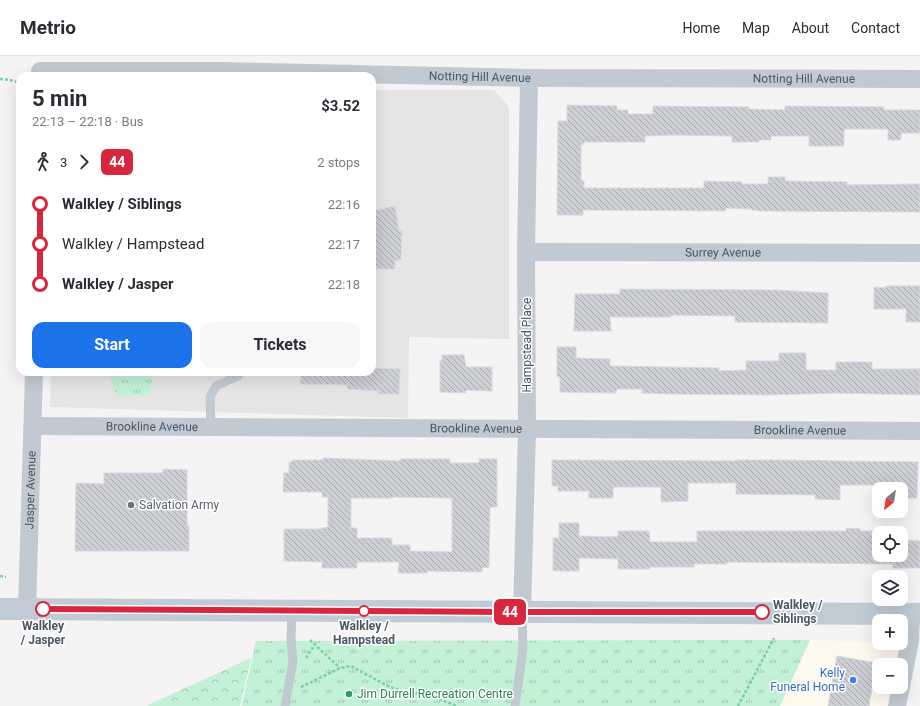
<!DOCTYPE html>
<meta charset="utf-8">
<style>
body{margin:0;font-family:Roboto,sans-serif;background:#f7f7f7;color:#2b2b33;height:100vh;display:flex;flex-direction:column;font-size:15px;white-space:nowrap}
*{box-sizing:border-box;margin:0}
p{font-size:13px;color:#7c7c81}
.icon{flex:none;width:22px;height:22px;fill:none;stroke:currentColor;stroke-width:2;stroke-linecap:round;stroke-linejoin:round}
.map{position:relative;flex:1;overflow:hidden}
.sheet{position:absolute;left:16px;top:16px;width:360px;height:304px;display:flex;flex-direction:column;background:#fff;border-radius:12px;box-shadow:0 4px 16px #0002}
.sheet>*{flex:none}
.badge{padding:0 8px;border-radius:6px;font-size:14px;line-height:26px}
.needle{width:26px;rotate:210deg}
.fabs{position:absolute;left:872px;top:426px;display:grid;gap:8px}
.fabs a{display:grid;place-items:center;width:36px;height:36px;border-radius:8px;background:#fff;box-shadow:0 4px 16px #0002;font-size:20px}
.map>.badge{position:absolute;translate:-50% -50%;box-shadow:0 0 0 2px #fff}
.legs{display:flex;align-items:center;gap:6px;height:44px;padding:0 16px;font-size:13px}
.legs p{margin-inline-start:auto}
.headline{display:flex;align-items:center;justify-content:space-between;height:68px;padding:0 16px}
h1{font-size:22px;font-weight:700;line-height:30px}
.action{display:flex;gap:8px;margin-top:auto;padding:8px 16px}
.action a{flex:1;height:46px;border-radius:12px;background:#1a73e8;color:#fff;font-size:16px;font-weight:700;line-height:46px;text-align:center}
.action a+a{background:#f7f7f7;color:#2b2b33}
ul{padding:0 16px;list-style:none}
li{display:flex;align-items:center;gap:14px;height:40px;font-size:15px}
li i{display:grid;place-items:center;width:6px;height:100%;margin:0 5px;background:currentColor}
li i::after{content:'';width:10px;height:10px;margin:-5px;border:3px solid;border-radius:50%;background:#fff}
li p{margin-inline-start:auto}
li:first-child i{background:linear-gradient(#0000 50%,currentColor 0)}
li:last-child i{background:linear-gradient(currentColor 50%,#0000 0)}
header{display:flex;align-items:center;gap:24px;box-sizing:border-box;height:56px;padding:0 20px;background:#fff;border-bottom:1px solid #e1e1e2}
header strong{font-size:19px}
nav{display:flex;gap:22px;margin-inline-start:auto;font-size:14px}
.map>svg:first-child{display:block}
.commercial{fill:#fdf9ef}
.education{fill:#e6e4e5}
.forest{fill:url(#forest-crowns)}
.park{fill:url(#park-tufts)}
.building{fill:url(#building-back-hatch);stroke:#d7d9de;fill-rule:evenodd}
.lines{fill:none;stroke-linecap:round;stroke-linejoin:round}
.path{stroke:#7ad0a6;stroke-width:2.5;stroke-dasharray:3 2;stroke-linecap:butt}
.lane{stroke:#c1cad2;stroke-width:9}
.street{stroke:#c1cad2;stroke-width:18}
.secondary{stroke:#c1cbd6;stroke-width:22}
.line-1-casing{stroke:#fff;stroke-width:9}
.line-1{stroke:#d7263d;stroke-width:6}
.worship-dot{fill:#6b7280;stroke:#fff;stroke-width:1.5}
.stop-1-dot{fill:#fff;stroke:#d7263d;stroke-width:2}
.shop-dot{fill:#3f7fe0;stroke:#fff;stroke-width:1.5}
.leisure-dot{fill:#2e9e5b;stroke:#fff;stroke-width:1.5}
.labels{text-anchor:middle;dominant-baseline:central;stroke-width:3;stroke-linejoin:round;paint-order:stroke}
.street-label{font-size:12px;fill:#4a5661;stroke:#fff}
.worship-label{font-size:12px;fill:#5b616d;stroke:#fff;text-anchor:start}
.stop-label{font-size:12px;font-weight:bold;fill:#4a5661;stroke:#fff}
.shop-label{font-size:12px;fill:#366cbe;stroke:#fff;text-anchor:end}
.leisure-label{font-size:12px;fill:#27864d;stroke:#fff;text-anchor:start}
</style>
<header>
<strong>Metrio</strong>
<nav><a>Home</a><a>Map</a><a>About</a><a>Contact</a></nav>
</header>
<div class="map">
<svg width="920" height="650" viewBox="0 0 920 650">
<defs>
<pattern id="forest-crowns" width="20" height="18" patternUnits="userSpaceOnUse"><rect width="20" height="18" fill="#c3f1d5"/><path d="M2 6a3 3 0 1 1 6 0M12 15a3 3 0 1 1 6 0" fill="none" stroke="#a0c6b0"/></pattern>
<pattern id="park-tufts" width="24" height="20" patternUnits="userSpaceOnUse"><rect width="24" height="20" fill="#c3f1d5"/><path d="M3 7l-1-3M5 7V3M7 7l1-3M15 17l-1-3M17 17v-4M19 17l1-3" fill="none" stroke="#a0c6b0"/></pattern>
<pattern id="building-back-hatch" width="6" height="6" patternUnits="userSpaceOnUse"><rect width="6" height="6" fill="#cdcfd5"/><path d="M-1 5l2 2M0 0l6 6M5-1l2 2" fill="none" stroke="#a8abb0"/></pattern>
</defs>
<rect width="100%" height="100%" fill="#f5f3f3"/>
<!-- commercial -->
<polygon class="commercial" points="810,584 900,587 896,609 879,609 879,631 892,631 889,650 780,650"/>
<!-- education -->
<polygon class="education" points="372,34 494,34 509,51 509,283 409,281 408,362 50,351 51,316 372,316"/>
<!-- forest -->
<polygon class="forest" points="251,602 240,650 146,650"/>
<!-- park -->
<g class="park">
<polygon points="108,316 153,316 150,339 117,341"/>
<polygon points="810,584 780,650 242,650 256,585"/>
</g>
<!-- building -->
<g class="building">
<polygon points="567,49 617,50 617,54 628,54 628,58 653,58 653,50 749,51 749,53 785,54 785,50 884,51 884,54 920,54 920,77 901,77 901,84 888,84 888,73 844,73 844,90 809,90 809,80 771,80 771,84 759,84 759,86 732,86 732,80 672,79 645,80 645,86 584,86 584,88 581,88 581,125 584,125 584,132 704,132 704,125 742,126 741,128 768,128 768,121 785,121 785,125 847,126 847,129 920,128 920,156 761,155 752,154 752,153 726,152 725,155 583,154 583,159 557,159 558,65 567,65"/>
<polygon points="395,150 399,175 402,175 401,204 395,204 395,213 372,213 372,155"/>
<polygon points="886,230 920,230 920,266 906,266 906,253 874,253 874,231 886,232"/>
<polygon points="620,233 776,234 828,237 828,267 735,266 735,260 671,259 671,261 610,261 611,275 574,275 575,238 620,238"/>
<polygon points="557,291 576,291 576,302 610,303 610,310 719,312 719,315 746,314 746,305 779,305 779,297 806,297 806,314 836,314 836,306 872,306 872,313 920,313 920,339 837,337 767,339 672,338 642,337 642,333 617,333 616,337 560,336 560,321 557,321"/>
<polygon points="442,299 464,299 466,311 492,311 492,335 466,334 466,337 440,336 440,305 442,305"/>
<polygon points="372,312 400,313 399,338 378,338 379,335 347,333 347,329 300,328 301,316 372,316"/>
<path d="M 323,402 L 400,405 L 400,403 L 450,403 L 450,407 L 479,407 L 479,403 L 497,403 L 497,451 L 490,451 L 489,511 L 482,512 L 482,516 L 427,515 L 427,517 L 398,517 L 399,506 L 357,506 L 357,512 L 322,512 L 322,506 L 284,505 L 284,473 L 322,473 L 322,472 L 328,471 L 328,441 L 322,441 L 322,436 L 283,436 L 284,417 L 289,417 L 289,406 L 292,406 L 292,404 L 323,404 ZM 392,441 L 452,442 L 452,496 L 410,495 L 410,489 L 392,489 L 392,482 L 357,482 L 357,472 L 351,472 L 351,442 L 392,442 Z"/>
<polygon points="552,404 736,405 736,404 777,404 918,406 917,442 901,442 901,433 892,433 892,429 840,429 840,444 815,443 815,439 736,438 736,427 688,427 688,445 661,446 661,431 613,431 613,442 589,442 589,435 558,435 558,430 552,430"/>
<polygon points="163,413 187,414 187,470 189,470 189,495 75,495 76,427 104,428 104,417 163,417"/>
<polygon points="559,467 579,467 579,480 618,481 618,475 649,475 650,486 697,486 697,475 846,475 846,472 860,473 860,475 880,475 880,477 879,477 879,499 901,499 901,484 920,485 920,512 893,512 893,508 727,506 727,508 694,508 694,511 650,511 650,513 618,513 618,503 579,502 579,515 553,515 553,482 559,482"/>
<polygon points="837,600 876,607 869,650 828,650"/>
</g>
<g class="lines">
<!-- path -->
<g class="path">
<polyline points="0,23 10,24 20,27"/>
<polyline points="0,520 6,521"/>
<polyline points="310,584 340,612"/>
<polyline points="306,602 315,588"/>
<polyline points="301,631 340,612 351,610 386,629 406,637 426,638 457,650"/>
<polyline points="738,650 774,582"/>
</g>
<!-- lane -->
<g class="lane">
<polyline points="211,371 210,341 216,330 238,320"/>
<polyline points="285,650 293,606 291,583 292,554"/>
<polyline points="515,650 523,593 522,556"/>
</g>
<!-- street -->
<g class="street">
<path id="s1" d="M 40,15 L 219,15 L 529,22 L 920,23"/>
<path id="s2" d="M 526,196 L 920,197"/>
<path id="s3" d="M 33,370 L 920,375"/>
<path id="s4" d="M 27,553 L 34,316"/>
<polyline points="522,556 527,374 526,196 529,22"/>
<polyline points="901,630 910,585 911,558"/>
<polyline points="897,650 901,631"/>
</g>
<!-- secondary -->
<polyline class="secondary" points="0,553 920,558"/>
</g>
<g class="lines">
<!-- line-1 casing -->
<g class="line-1-casing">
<polyline id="line-1" points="43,553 522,556 762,556"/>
</g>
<!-- line-1 -->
<use href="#line-1" class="line-1"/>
</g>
<!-- markers -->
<circle class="worship-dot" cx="131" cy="449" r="4"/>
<g class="stop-1-dot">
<circle cx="43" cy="553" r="7"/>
<circle cx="364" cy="555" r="5"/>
<circle cx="762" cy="556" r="7"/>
</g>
<circle class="shop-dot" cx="853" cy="624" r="4"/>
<circle class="leisure-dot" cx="349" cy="638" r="4"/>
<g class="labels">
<!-- street labels -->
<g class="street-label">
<text stroke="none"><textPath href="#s1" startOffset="440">Notting Hill Avenue</textPath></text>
<text stroke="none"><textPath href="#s1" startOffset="764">Notting Hill Avenue</textPath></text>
<text stroke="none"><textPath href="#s2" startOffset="197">Surrey Avenue</textPath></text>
<text transform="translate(527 289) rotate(-90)">Hampstead Place</text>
<text stroke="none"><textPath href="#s3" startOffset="119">Brookline Avenue</textPath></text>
<text stroke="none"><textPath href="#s3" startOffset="443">Brookline Avenue</textPath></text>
<text stroke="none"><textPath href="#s3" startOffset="767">Brookline Avenue</textPath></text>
<text stroke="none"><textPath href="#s4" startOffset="119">Jasper Avenue</textPath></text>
</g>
<!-- worship labels -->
<g class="worship-label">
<text x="139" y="449">Salvation Army</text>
</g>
<!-- stop labels -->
<g class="stop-label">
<text x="773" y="549" text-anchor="start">Walkley /<tspan x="773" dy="14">Siblings</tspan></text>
<text x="43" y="570">Walkley<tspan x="43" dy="14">/ Jasper</tspan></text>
<text x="364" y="570">Walkley /<tspan x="364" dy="14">Hampstead</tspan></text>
</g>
<!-- shop labels -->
<g class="shop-label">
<text x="845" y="617">Kelly<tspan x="845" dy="14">Funeral Home</tspan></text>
</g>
<!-- leisure labels -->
<g class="leisure-label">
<text x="357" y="638">Jim Durrell Recreation Centre</text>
</g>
</g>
</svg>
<div class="fabs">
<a><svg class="needle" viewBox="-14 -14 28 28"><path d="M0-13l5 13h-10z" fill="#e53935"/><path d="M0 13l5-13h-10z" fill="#7c7c81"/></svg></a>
<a><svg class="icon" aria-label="locate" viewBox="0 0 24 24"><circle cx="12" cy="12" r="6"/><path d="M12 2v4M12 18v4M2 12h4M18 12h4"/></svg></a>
<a><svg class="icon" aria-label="layers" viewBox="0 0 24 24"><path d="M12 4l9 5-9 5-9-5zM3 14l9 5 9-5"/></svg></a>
<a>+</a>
<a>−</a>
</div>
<b class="badge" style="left:510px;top:556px;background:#d7263d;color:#fff">44</b>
<section class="sheet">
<div class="headline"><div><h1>5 min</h1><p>22:13 – 22:18 · Bus</p></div><b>$3.52</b></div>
<div class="legs"><svg class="icon" aria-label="walk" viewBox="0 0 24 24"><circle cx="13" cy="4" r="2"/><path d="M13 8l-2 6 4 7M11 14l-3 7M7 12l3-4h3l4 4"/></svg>3<svg class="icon" aria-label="forward" viewBox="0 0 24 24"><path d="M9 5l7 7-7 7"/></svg><b class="badge" style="background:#d7263d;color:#fff">44</b><p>2 stops</p></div>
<ul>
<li><i style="color:#d7263d"></i><b>Walkley / Siblings</b><p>22:16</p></li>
<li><i style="color:#d7263d"></i><span>Walkley / Hampstead</span><p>22:17</p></li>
<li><i style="color:#d7263d"></i><b>Walkley / Jasper</b><p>22:18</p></li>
</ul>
<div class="action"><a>Start</a><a>Tickets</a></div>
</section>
</div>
